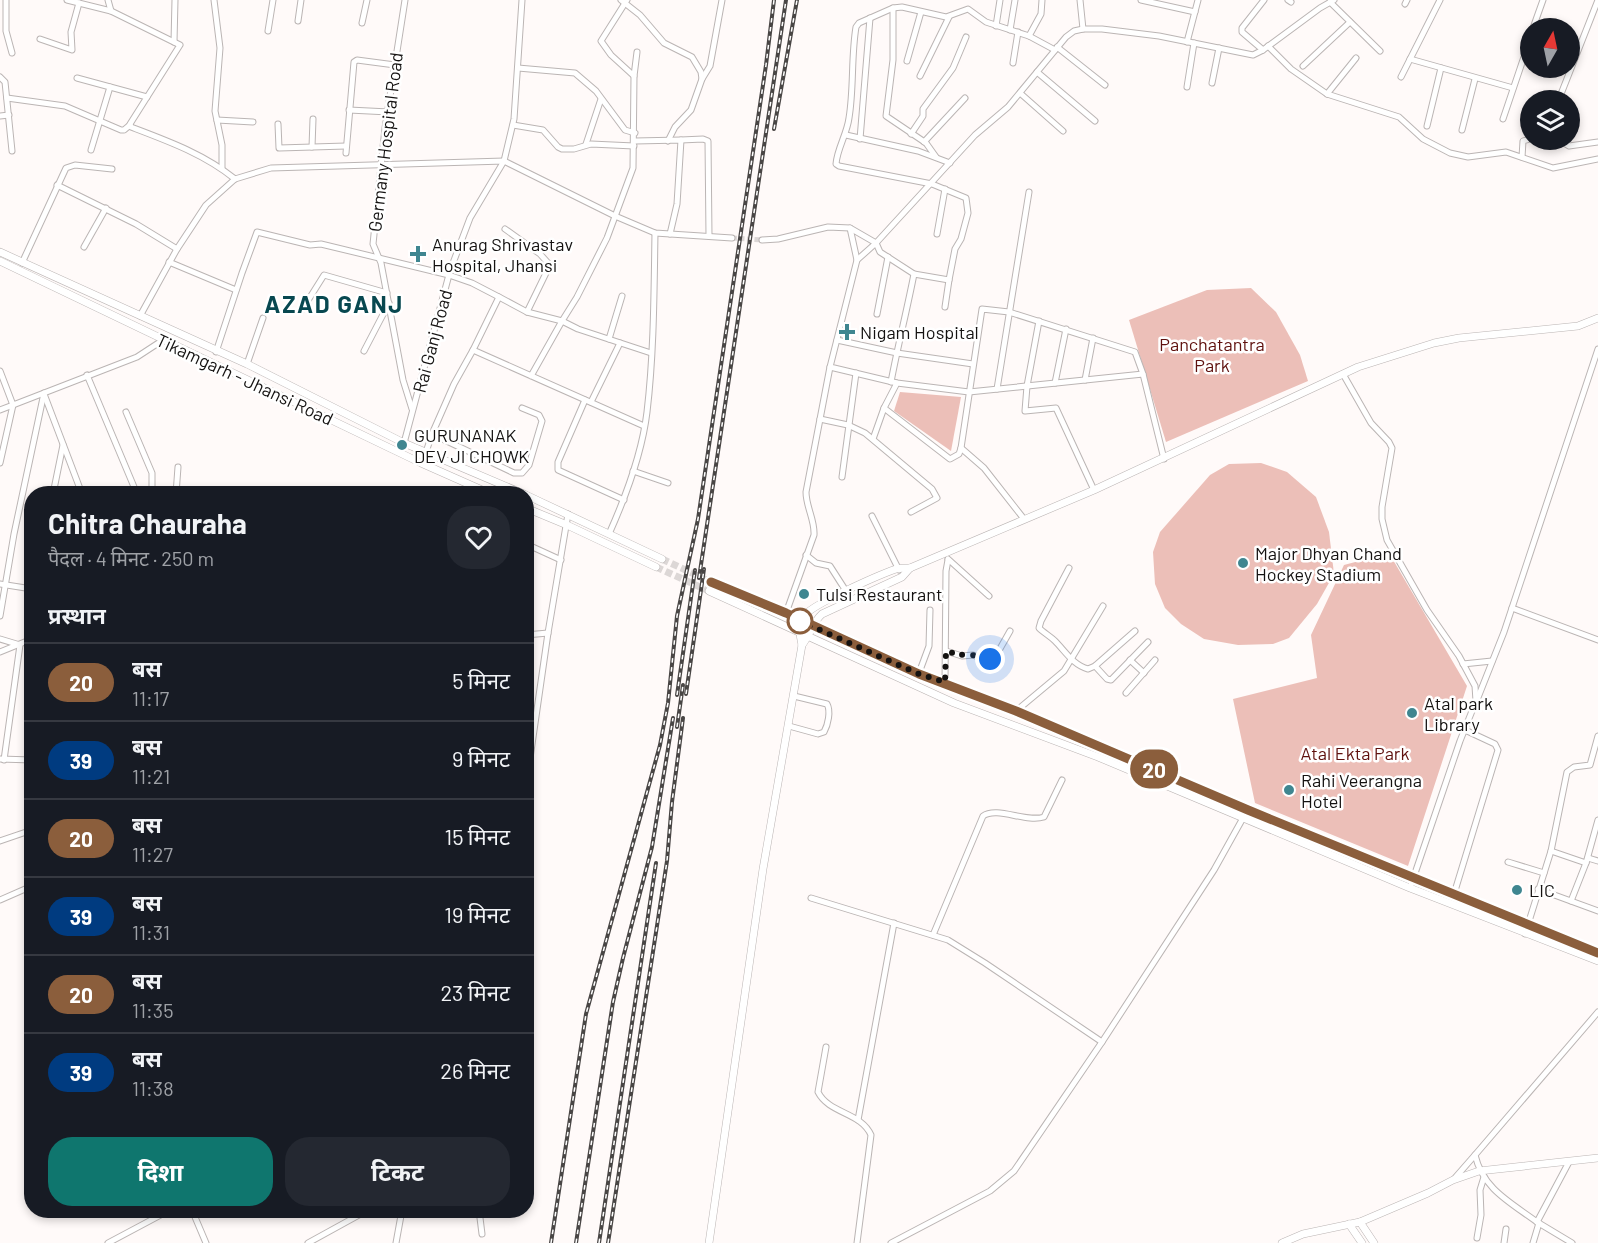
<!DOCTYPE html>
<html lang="hi">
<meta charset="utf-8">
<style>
body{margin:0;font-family:Barlow,"Noto Sans Devanagari",sans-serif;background:#242831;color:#f1f3f6;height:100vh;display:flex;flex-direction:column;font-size:22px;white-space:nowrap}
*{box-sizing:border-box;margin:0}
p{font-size:20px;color:#9ea1a6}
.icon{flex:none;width:33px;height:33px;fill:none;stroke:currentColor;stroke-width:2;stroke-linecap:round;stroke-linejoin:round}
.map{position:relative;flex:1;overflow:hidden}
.side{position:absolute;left:24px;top:486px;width:510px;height:732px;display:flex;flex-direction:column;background:#171b24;border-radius:24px;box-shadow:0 3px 9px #0003}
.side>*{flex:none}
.badge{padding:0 12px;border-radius:20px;font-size:21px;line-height:39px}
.needle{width:39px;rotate:9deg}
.fabs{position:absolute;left:1520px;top:18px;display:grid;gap:12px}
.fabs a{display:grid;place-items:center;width:60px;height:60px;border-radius:50%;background:#171b24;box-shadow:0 3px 9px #0003;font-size:30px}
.you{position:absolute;width:30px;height:30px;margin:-15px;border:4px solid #fff;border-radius:50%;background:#1a73e8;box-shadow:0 0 0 9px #1a73e833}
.map>.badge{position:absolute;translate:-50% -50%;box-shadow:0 0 0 3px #fff}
h2{padding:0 24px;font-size:22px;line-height:54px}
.round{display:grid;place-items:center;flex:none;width:63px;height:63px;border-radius:24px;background:#242831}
.headline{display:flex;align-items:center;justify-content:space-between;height:102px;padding:0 24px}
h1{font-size:28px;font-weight:700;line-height:45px}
.cta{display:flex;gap:12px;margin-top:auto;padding:12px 24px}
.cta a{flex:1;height:69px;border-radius:24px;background:#0f766e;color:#fff;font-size:24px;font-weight:700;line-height:69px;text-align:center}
.cta a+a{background:#242831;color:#f1f3f6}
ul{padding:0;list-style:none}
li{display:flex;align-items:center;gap:18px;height:78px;padding:0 24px;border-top:2px solid #363941}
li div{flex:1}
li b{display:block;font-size:22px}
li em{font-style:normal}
li .badge{min-width:66px;font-weight:700;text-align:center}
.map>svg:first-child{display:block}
.green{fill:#ecbfb8}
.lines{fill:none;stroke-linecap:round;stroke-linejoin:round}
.street-tunnel{stroke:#dcd7d6;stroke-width:5;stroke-dasharray:5 2.5;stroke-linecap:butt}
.secondary-tunnel{stroke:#dcd7d6;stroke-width:7;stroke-dasharray:7 3.5;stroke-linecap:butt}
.street-casing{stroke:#bbb5b4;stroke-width:7}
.secondary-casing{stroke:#bbb5b4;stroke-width:8}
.street{stroke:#fff;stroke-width:5}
.secondary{stroke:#fff;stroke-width:7}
.rail-casing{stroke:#494645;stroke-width:4}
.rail{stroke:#fff;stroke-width:1.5;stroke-dasharray:4.5;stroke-linecap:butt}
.line-casing{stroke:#fff;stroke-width:14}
.line{stroke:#8b5e3c;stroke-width:9}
.walk{stroke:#141211;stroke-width:6;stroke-dasharray:0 10.8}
.poi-dot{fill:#3f8690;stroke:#fff;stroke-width:2}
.stop-dot{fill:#fff;stroke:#8b5e3c;stroke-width:3}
.labels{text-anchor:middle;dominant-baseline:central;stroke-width:5;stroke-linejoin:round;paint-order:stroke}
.street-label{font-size:18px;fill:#141211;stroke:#fff}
.poi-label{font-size:18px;fill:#141211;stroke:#fff;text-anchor:start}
.park-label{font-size:18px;fill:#5f110e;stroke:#fff}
.district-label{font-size:24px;font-weight:bold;letter-spacing:1.5px;fill:#084850;stroke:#fff}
</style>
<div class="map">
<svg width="1598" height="1243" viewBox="0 0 1598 1243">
<rect width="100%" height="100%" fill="#fffaf9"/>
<!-- green -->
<g class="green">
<polygon points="1251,288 1276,312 1300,355 1308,381 1166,442 1129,320 1207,290"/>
<polygon points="900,392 961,397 951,451 894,411"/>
<polygon points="1261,463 1287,472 1316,497 1329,532 1334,574 1317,604 1289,638 1273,644 1238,645 1204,639 1181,624 1165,608 1155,584 1153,552 1160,532 1210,475 1229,464"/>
<polygon points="1389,553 1467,686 1408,866 1255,803 1233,699 1317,678 1311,635 1344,565"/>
</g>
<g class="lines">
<!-- street-tunnel -->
<polyline class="street-tunnel" points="732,238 762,240"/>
<!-- secondary-tunnel -->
<g class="secondary-tunnel">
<polyline points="662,559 711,582"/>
<polyline points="656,567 709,591"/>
</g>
<!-- street casing -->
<g class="street-casing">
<g id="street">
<polyline points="6,0 6,31 12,53"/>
<path d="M 67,0 L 111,11 L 180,45 L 130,124 L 131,127 C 168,141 204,154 235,179"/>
<polyline points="108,0 111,11"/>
<polyline points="214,0 220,48 215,111 222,145 222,168"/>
<polyline points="405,0 385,128 373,244 381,263 403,380 412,409"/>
<polyline points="621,0 640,15 664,43 692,57 701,72 702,79 691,110 675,127 668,141"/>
<polyline points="627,0 601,41 611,55 634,76 633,168 607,238 577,297 562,321 578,329 651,353"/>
<polyline points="1080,0 1083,29"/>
<polyline points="1141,0 1195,12"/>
<polyline points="1288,0 1291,2"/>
<polyline points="1330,2 1380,51"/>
<polyline points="1405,4 1407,0"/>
<polyline points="893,8 893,60 886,116 926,143 936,157"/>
<polyline points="298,21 301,0"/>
<polyline points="362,23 367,0"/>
<polyline points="996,26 1000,0"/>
<polyline points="1533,28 1543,0"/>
<polyline points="1010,30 1015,0"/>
<polyline points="268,31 273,0"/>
<polyline points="1029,36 1041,14 1042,0"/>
<polyline points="40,39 72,50 71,32 79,3"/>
<polyline points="174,42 175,0"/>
<polyline points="1187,42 1198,0"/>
<polyline points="1268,46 1291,69 1327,94 1399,117 1423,139 1450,153 1468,157 1506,152 1553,168 1598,159"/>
<polyline points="1057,47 1105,85"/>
<polyline points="1263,50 1242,32 1242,28 1264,0"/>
<polyline points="1410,59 1513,88"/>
<polyline points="907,61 921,12"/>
<polyline points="1013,63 1018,32"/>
<polyline points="1303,66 1350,22"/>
<polyline points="518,68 575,73 596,91 625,130 635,133"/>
<polyline points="1037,72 1095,121"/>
<polyline points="634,76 637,52"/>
<polyline points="920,76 949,17"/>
<polyline points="0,77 5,82 12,151"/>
<polyline points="1401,77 1440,0"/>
<polyline points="77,78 147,97"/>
<polyline points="702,79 710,66 722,0"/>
<polyline points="1212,83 1219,48"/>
<polyline points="1187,87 1194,43"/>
<polyline points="1020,93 1063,131"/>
<polyline points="1327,94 1356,58"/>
<polyline points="1561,94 1598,0"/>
<polyline points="7,98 65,106 121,130 124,130 130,125"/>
<polyline points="349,110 389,112"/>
<polyline points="0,116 9,115"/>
<polyline points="1503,119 1530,39"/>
<polyline points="217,120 253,122"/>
<polyline points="278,124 279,148 346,146"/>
<polyline points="513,125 543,130 558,147 562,149 574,149 591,144 634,146"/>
<polyline points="1427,126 1441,68"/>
<polyline points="1462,130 1475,79"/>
<polyline points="911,134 923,116 923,109 953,68 966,37"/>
<polyline points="846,135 918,151 950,163"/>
<polyline points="860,139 870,18"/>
<polyline points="681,140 703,139 708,141 709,236"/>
<polyline points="1559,140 1569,146 1598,142"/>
<polyline points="635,141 681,140 677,204 670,234"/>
<polyline points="924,142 965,98"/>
<polyline points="586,144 601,99"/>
<polyline points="312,147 313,119"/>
<polyline points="91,150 110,87"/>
<polyline points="346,153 354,62 357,60 395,65"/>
<polyline points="1522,157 1523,141 1530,139"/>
<polyline points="57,185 136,224 177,249"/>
<polyline points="850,228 857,260"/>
<polyline points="505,229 540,254 549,264 548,269 527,312"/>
<polyline points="937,234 945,189"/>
<path d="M 762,240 L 778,239 L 828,227 L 850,228 L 876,243 L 880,252 L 914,274 L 949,280 L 955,249 L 961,239 L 968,213 L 966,198 L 932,184 L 839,166 L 836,164 C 837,149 847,134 849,118 C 854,88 851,57 856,27 L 859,23 L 893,8 L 902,7 L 946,17 L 968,9 L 986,22 L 1029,36 L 1055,50"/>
<polyline points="84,247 106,208"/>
<polyline points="169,262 236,290"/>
<polyline points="22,263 66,168 75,165 112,169"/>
<polyline points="945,307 949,280"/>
<polyline points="302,310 324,275 387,293"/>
<polyline points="877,314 888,257"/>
<polyline points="140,316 177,249 206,205 235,179 271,168 504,161 615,216 655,233 732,238"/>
<polyline points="1039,321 1027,386 1025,411 1056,408 1094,490"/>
<polyline points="609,339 622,296"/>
<polyline points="837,340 897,353 973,364"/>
<polyline points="473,350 454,384 432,434 514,473 522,473 529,465 542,421 539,415 522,408"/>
<polyline points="364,351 389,303"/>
<polyline points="216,352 242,273 257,232 310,245 321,244 449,275 472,283 499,297"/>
<polyline points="247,364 263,318"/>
<polyline points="0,371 13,405 137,357 163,340"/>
<polyline points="1343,374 1371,423 1389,442 1392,448 1382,507 1382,519 1387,540 1427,610 1459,656 1475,686 1476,701 1460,741 1410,888"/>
<polyline points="87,375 137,494"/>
<polyline points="531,376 562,321 527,312 499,297 473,350 644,426"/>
<polyline points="1085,380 1093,338"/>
<path d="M 891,382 C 898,345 907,310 914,274"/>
<polyline points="897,383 884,408 950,459 959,454 961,448 982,309 1009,312 1135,352 1143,374"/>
<polyline points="1055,383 1066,329"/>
<polyline points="997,389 1029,192"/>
<polyline points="44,394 82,494"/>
<polyline points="585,400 558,462 558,470 624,500"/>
<polyline points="591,402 620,343"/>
<polyline points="0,410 13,405"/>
<polyline points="126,412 152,473 152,494"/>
<polyline points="820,419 848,425 865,433 932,489 937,498 911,512"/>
<polyline points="873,439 884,408"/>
<polyline points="404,443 450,271 470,218 504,161 514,119 522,0"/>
<polyline points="961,448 984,468 1024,519"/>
<polyline points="426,452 432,434"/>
<polyline points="1164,459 1143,374 969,392 897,383 830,367 857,260 876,243 975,135 1008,107 1066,37 1074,31 1083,29 1102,29 1159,36 1253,55 1263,50 1320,8 1334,0"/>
<polyline points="0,463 13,405"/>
<polyline points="633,471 668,483"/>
<polyline points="842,477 856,373"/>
<polyline points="53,494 63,445"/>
<polyline points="176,494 178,467"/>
<polyline points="872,516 899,570"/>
<path d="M 609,534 C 626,496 642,454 647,412 C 654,353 654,292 655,233"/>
<polyline points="526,544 561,560"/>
<polyline points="806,555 816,563 830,566 846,591"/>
<polyline points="948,559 989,596"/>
<path d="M 1069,568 L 1041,621 L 1039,628 C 1044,633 1050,636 1055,641 C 1065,651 1073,665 1088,669 L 1095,666 L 1135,631"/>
<polyline points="0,584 32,589"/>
<polyline points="1512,608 1598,640"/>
<path d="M 786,613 L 814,535 C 815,520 806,507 806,492 L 830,367"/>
<polyline points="0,616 14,534 44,393"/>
<polyline points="526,635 548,633"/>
<polyline points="0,639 20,645 4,760"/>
<polyline points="29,640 32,620"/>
<polyline points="946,651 962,656 973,655 983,659 990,659 997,654 1010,631"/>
<polyline points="0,652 32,639"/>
<polyline points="1130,660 1144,673"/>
<polyline points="1463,664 1492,661"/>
<polyline points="1095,666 1107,679 1111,680 1148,642"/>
<polyline points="919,673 929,646 930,610"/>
<polyline points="945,682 946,571 948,560"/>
<polyline points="1126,693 1155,660"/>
<polyline points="1477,700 1504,632 1598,349"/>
<polyline points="1016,711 1064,671 1103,606"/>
<path d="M 789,726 L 818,734 L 824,732 C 828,725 831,711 827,704 L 794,696"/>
<polyline points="0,759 32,760"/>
<polyline points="526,786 548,633 568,514"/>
<polyline points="0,841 32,830"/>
<polyline points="1551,851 1586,863 1598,820"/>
<polyline points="1588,858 1598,861"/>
<polyline points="1508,862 1544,873"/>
<polyline points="1538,889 1598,911"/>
<polyline points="1454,894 1498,750 1495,744 1465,730"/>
<polyline points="811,898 948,940 985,963 1102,1042"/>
<polyline points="0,900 32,886"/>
<polyline points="1571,901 1586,863"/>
<polyline points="1525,934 1551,851 1567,772 1574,767 1590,765 1598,736"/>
<path d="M 933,935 L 983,816 C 997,806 1026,823 1044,817 L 1062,780"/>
<path d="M 826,1047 L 818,1092 C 829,1114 861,1112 871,1135 L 857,1243"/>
<polyline points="858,1120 894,923"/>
<polyline points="1569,1162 1537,1222 1572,1243"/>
<polyline points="1454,1179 1475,1155"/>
<polyline points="192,1210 206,1243"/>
<polyline points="479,1210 482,1234"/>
<path d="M 1537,1222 C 1510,1202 1483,1189 1475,1155 L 1598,1012"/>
<polyline points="1477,1238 1481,1215 1480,1190 1484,1177"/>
<polyline points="108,1243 170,1210"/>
<polyline points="308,1243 368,1210"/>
<polyline points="396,1243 402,1210"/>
<polyline points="891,1243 990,1191 1014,1171 1102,1042 1214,870 1243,818"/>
<polyline points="1504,1243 1506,1229"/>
<polyline points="1533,1243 1539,1223"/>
</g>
</g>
<!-- secondary casing -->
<g class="secondary-casing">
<g id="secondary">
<polyline points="0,252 247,364 404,443 524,494"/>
<polyline points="0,261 421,463 491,494"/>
<polyline points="526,495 662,559"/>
<polyline points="526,508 567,525 656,567"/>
<polyline points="711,582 786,613 919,673 1016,711 1316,838 1598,953"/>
<polyline points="709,591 954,703 1098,757 1410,888 1598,961"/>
<path d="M 802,645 C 810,635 812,623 822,614 L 902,577 L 910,568 L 1094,490 L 1358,367 L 1434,343 L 1459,338 L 1578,326 L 1598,318"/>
<polyline points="1360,1222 1374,1243"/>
<polyline points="1349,1224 1362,1243"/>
<path d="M 709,1243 L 763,869 L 802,645 C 800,636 798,626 803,617 C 810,605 879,575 896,569 C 900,568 905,568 910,568"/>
<polyline points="1282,1243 1303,1234 1360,1222 1428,1193 1453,1180 1479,1171 1598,1158"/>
</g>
</g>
<!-- street -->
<use href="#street" class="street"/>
<!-- secondary -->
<use href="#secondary" class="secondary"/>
<!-- rail casing -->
<g class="rail-casing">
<g id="rail">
<polyline points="774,129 797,0"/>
<polyline points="699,578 786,0"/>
<polyline points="686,694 704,569"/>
<polyline points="677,695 695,570"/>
<polyline points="677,727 683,685"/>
<polyline points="551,1243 586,1014 660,745 668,703 677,616 698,519 766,65 774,0"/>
<polyline points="576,1243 613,1002 623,958 652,847 673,718"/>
<polyline points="599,1243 656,863"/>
<polyline points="608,1243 667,861 672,802 683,718"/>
</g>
</g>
<!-- rail -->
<use href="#rail" class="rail"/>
</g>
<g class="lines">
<!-- line casing -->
<g class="line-casing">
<polyline id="line" points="711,582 786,613 919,674 1016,711 1248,810 1598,953"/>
</g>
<!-- line -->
<use href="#line" class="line"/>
<!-- walk -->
<path class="walk" d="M 800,621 L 919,674 L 945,682 L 946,651 C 955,654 961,655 970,655 C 978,655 983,660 990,659"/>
</g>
<!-- markers -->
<g class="poi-dot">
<path d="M415 245h6v6h6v6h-6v6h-6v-6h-6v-6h6z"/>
<path d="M844 323h6v6h6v6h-6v6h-6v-6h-6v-6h6z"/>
<circle cx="402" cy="445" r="6"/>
<circle cx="1243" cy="563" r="6"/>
<circle cx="804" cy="594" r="6"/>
<circle cx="1412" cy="713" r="6"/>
<circle cx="1289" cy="790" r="6"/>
<circle cx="1517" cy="890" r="6"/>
</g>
<circle class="stop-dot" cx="800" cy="621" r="12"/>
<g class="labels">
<!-- street labels -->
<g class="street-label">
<text transform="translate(385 142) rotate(-83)">Germany Hospital Road</text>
<text transform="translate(432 341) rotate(-75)">Rai Ganj Road</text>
<text transform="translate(245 379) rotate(25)">Tikamgarh - Jhansi Road</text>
</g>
<!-- poi labels -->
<g class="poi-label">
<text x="432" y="244">Anurag Shrivastav<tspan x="432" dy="21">Hospital, Jhansi</tspan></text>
<text x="860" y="332">Nigam Hospital</text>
<text x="414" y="435">GURUNANAK<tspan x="414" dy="21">DEV JI CHOWK</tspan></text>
<text x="1255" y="553">Major Dhyan Chand<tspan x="1255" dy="21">Hockey Stadium</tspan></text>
<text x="816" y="594">Tulsi Restaurant</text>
<text x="1424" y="703">Atal park<tspan x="1424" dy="21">Library</tspan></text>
<text x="1301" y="780">Rahi Veerangna<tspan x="1301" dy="21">Hotel</tspan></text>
<text x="1529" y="890">LIC</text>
</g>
<!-- park labels -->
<g class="park-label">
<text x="1212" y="344">Panchatantra<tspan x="1212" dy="21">Park</tspan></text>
<text x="1355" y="753">Atal Ekta Park</text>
</g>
<!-- district labels -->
<g class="district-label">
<text x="334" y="303">AZAD GANJ</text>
</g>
</g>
</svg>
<div class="fabs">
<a><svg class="needle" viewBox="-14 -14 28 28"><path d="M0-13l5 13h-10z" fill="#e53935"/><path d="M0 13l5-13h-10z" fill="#9ea1a6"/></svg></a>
<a><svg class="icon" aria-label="layers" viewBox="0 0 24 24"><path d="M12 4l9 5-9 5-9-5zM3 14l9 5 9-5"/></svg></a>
</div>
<div class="you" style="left:990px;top:659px"></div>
<b class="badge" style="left:1154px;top:769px;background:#8b5e3c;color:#fff">20</b>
<section class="side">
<div class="headline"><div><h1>Chitra Chauraha</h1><p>पैदल · 4 मिनट · 250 m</p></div><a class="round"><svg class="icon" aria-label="heart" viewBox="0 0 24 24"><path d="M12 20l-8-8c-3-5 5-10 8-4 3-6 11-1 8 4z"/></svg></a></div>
<h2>प्रस्थान</h2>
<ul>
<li><span class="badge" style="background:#8b5e3c;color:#fff">20</span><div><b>बस</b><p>11:17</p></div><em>5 मिनट</em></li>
<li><span class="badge" style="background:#003b80;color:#fff">39</span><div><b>बस</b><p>11:21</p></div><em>9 मिनट</em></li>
<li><span class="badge" style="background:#8b5e3c;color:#fff">20</span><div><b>बस</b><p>11:27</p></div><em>15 मिनट</em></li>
<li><span class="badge" style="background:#003b80;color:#fff">39</span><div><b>बस</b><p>11:31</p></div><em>19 मिनट</em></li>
<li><span class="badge" style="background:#8b5e3c;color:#fff">20</span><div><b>बस</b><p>11:35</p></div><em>23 मिनट</em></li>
<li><span class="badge" style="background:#003b80;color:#fff">39</span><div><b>बस</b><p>11:38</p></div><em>26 मिनट</em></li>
</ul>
<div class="cta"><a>दिशा</a><a>टिकट</a></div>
</section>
</div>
